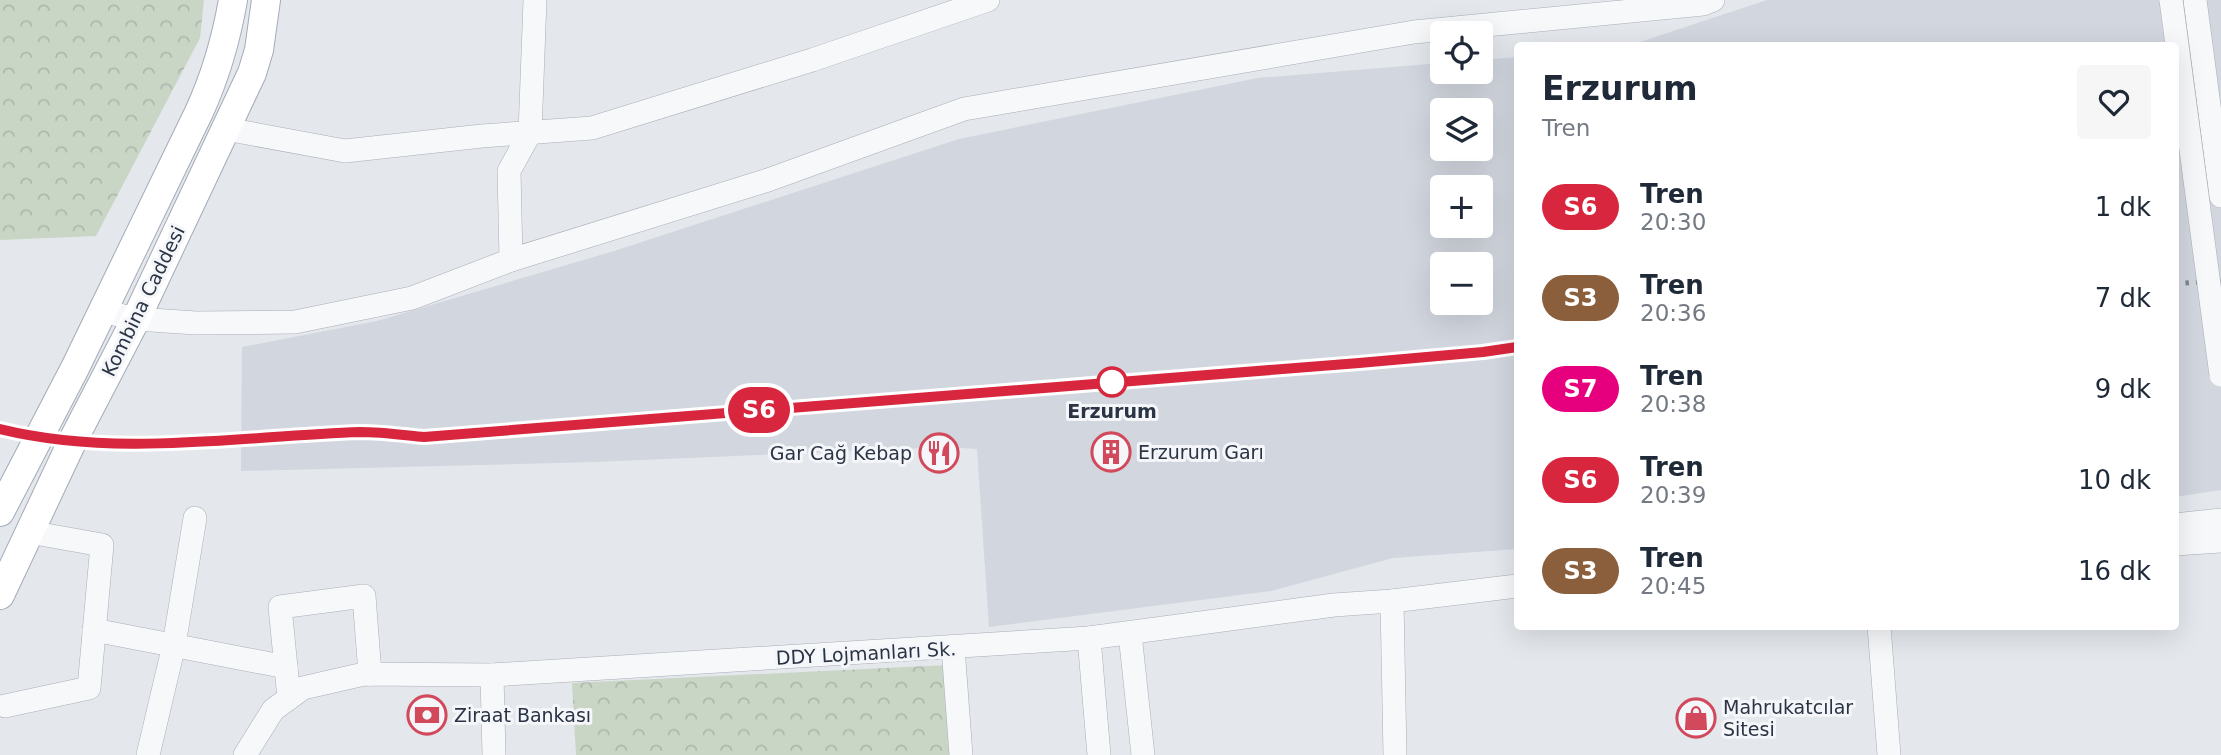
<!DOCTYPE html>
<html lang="tr">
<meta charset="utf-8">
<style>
body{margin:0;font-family:"DejaVu Sans",sans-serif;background:#f6f6f7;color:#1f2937;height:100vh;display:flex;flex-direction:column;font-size:26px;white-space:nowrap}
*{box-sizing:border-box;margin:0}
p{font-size:23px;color:#747a83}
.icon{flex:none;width:38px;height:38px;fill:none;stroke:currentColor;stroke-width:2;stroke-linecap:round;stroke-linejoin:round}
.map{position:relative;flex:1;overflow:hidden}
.panel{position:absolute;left:1514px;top:42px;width:665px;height:588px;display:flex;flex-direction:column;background:#fff;border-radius:7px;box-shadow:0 7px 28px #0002}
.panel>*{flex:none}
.badge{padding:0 14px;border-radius:23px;font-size:24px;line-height:46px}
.buttons{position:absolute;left:1430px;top:21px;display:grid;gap:14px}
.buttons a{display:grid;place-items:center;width:63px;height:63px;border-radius:7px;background:#fff;box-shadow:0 7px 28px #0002;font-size:35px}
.map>.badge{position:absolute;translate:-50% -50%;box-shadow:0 0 0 4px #fff}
.round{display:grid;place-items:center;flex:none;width:74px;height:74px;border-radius:7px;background:#f6f6f7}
.overview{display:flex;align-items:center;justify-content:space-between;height:119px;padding:0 28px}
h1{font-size:33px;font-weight:700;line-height:52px}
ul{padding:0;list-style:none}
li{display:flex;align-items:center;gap:21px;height:91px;padding:0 28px}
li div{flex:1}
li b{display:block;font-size:26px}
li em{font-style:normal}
li .badge{min-width:77px;font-weight:700;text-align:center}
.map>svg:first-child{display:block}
.built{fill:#d2d6de;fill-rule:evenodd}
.park{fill:url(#park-crowns)}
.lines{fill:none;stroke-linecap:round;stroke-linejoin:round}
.minor-casing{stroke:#a9aeb7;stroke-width:24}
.major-casing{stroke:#a3abb8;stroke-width:30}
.minor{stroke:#f7f8fa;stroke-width:23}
.major{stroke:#fff;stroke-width:28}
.rail{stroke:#7d8696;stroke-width:5;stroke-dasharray:3.5 7;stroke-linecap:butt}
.minor-bridge-casing{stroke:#a9aeb7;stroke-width:24;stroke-linecap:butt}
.minor-bridge{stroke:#f7f8fa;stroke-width:23}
.line-casing{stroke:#fff;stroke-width:16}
.line{stroke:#d7263d;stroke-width:10}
.stop-dot{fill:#fff;stroke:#d7263d;stroke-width:3.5}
.labels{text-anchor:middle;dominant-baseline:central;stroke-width:6;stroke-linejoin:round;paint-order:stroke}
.street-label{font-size:19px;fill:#2b3445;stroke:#f4f6f9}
.stop-label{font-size:19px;font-weight:bold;fill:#2b3445;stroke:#f4f6f9}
.poi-label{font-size:19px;fill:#2b3445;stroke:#f4f6f9;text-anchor:start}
</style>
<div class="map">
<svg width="2221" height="755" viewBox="0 0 2221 755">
<defs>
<pattern id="park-crowns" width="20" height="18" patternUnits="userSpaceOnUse" patternTransform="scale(1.75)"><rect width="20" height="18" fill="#c9d6c5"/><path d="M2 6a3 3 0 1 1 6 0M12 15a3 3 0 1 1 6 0" fill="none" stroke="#adb8ab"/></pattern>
</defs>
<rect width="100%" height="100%" fill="#e4e7ec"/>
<!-- built -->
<g class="built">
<polygon points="1767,0 2221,0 2221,490 2175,497 2175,46 1628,46"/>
<path d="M 1517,57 L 1517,549 L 1393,558 L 1271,591 L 989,627 L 977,449 L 946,447 L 594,462 L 241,471 L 242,347 L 377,321 L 614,251 L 959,139 L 1258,78 L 1442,63 L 1442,72 L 1480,72 L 1481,60 ZM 1442,110 L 1480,110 L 1480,149 L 1442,149 ZM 1442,187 L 1480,187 L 1480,226 L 1442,226 ZM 1442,264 L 1480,264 L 1480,303 L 1442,303 Z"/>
</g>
<!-- park -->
<g class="park">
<polygon points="0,0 204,0 200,38 96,236 0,240"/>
<polygon points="948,665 952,755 576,755 572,683"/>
</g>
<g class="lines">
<!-- minor casing -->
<g class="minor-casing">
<g id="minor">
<polyline points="2195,0 2221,196"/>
<polyline points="226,129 345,151 482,136 592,128 812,60 988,0"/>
<polyline points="511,260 509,171 530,133 535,0"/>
<polyline points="102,311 136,319 196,323 295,322 412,298 511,260 768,180 964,109 1414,32 1703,4 1713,0"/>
<polyline points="2175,525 2221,520"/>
<polyline points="2175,544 2221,541"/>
<polyline points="1392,601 1395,755"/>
<polyline points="1879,626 1889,755"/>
<polyline points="94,630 286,667"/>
<polyline points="1130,634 1143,755"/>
<polyline points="1089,638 1099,755"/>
<polyline points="953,647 961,755"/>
<polyline points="492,675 494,755"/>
<polyline points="289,698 280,607 364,596 370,674"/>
<polyline points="5,706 89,688 102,545 29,532"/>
<polyline points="148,755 174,645 195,518"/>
<polyline points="245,755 273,710 303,688 364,674 492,675 1089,638 1334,605 1392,601 1517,586"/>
</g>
</g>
<!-- major casing -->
<g class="major-casing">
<g id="major">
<path d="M 0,512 L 75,368 L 199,112 C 216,75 226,40 233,0"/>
<polyline points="0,595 72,442 136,319 252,73 259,50 266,0"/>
</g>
</g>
<!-- minor -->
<use href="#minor" class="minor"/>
<!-- major -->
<use href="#major" class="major"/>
<!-- rail -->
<g class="rail">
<polyline points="2175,284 2221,280"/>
<path d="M 0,429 C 119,458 240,436 360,432 C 381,432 402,435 423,437 L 1483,353 L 1517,347"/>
</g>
<!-- minor-bridge casing -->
<g class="minor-bridge-casing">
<polyline id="minor-bridge" points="2171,0 2221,375"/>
</g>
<!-- minor-bridge -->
<use href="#minor-bridge" class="minor-bridge"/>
</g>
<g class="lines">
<!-- line casing -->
<g class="line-casing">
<path id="line" d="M 0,429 C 119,458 240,436 360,432 C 381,432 403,435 424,437 L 1359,363 L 1483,352 L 1517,347"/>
</g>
<!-- line -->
<use href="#line" class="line"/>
</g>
<!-- icons -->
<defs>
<g id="building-ring" transform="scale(2.0125)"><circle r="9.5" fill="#f4f6f9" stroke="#d1495b" stroke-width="1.5"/><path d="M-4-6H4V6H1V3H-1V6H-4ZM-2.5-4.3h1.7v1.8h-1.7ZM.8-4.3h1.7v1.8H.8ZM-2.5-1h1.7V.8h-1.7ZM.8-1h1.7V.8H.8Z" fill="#d1495b"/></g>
<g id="restaurant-ring" transform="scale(2.0125)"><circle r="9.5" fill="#f4f6f9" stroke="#d1495b" stroke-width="1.5"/><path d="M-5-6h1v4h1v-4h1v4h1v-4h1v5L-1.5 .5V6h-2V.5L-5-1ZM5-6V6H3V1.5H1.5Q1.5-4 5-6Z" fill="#d1495b"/></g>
<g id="bank-ring" transform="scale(2.0125)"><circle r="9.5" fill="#f4f6f9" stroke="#d1495b" stroke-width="1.5"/><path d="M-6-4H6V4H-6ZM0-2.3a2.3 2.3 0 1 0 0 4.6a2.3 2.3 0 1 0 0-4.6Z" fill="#d1495b"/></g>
<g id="shop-ring" transform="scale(2.0125)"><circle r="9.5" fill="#f4f6f9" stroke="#d1495b" stroke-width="1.5"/><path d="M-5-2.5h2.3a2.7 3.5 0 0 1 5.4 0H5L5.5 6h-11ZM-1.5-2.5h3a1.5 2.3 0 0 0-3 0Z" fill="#d1495b"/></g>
</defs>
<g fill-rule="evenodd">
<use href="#building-ring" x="1111" y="452"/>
<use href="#restaurant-ring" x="939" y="453"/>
<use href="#bank-ring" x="427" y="715"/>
<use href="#shop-ring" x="1696" y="718"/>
</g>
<!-- markers -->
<circle class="stop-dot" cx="1112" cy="382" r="14"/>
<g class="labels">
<!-- street labels -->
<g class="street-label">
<text transform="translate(143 301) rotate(-64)">Kombina Caddesi</text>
<text transform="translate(866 653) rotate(-3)">DDY Lojmanları Sk.</text>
</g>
<!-- stop labels -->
<g class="stop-label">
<text x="1112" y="411">Erzurum</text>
</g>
<!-- poi labels -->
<g class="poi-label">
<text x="1138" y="452">Erzurum Garı</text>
<text x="912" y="453" text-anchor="end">Gar Cağ Kebap</text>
<text x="1723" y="707">Mahrukatcılar<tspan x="1723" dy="22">Sitesi</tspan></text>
<text x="454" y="715">Ziraat Bankası</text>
</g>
</g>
</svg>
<div class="buttons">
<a><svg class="icon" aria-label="locate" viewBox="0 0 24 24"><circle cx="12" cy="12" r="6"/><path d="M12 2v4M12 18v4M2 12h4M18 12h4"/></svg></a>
<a><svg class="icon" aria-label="layers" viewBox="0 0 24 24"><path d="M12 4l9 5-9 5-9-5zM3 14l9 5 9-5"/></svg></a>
<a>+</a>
<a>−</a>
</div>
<b class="badge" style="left:759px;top:410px;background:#d7263d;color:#fff">S6</b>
<section class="panel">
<div class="overview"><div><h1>Erzurum</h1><p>Tren</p></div><a class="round"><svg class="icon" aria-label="heart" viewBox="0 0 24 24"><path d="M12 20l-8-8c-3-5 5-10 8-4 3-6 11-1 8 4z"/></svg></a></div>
<ul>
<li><span class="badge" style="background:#d7263d;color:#fff">S6</span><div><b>Tren</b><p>20:30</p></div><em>1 dk</em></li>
<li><span class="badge" style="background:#8b5e3c;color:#fff">S3</span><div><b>Tren</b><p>20:36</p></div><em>7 dk</em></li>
<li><span class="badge" style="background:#e6007e;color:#fff">S7</span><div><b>Tren</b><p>20:38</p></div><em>9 dk</em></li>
<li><span class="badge" style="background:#d7263d;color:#fff">S6</span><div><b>Tren</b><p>20:39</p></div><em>10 dk</em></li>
<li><span class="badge" style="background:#8b5e3c;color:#fff">S3</span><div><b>Tren</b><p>20:45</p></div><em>16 dk</em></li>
</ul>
</section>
</div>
